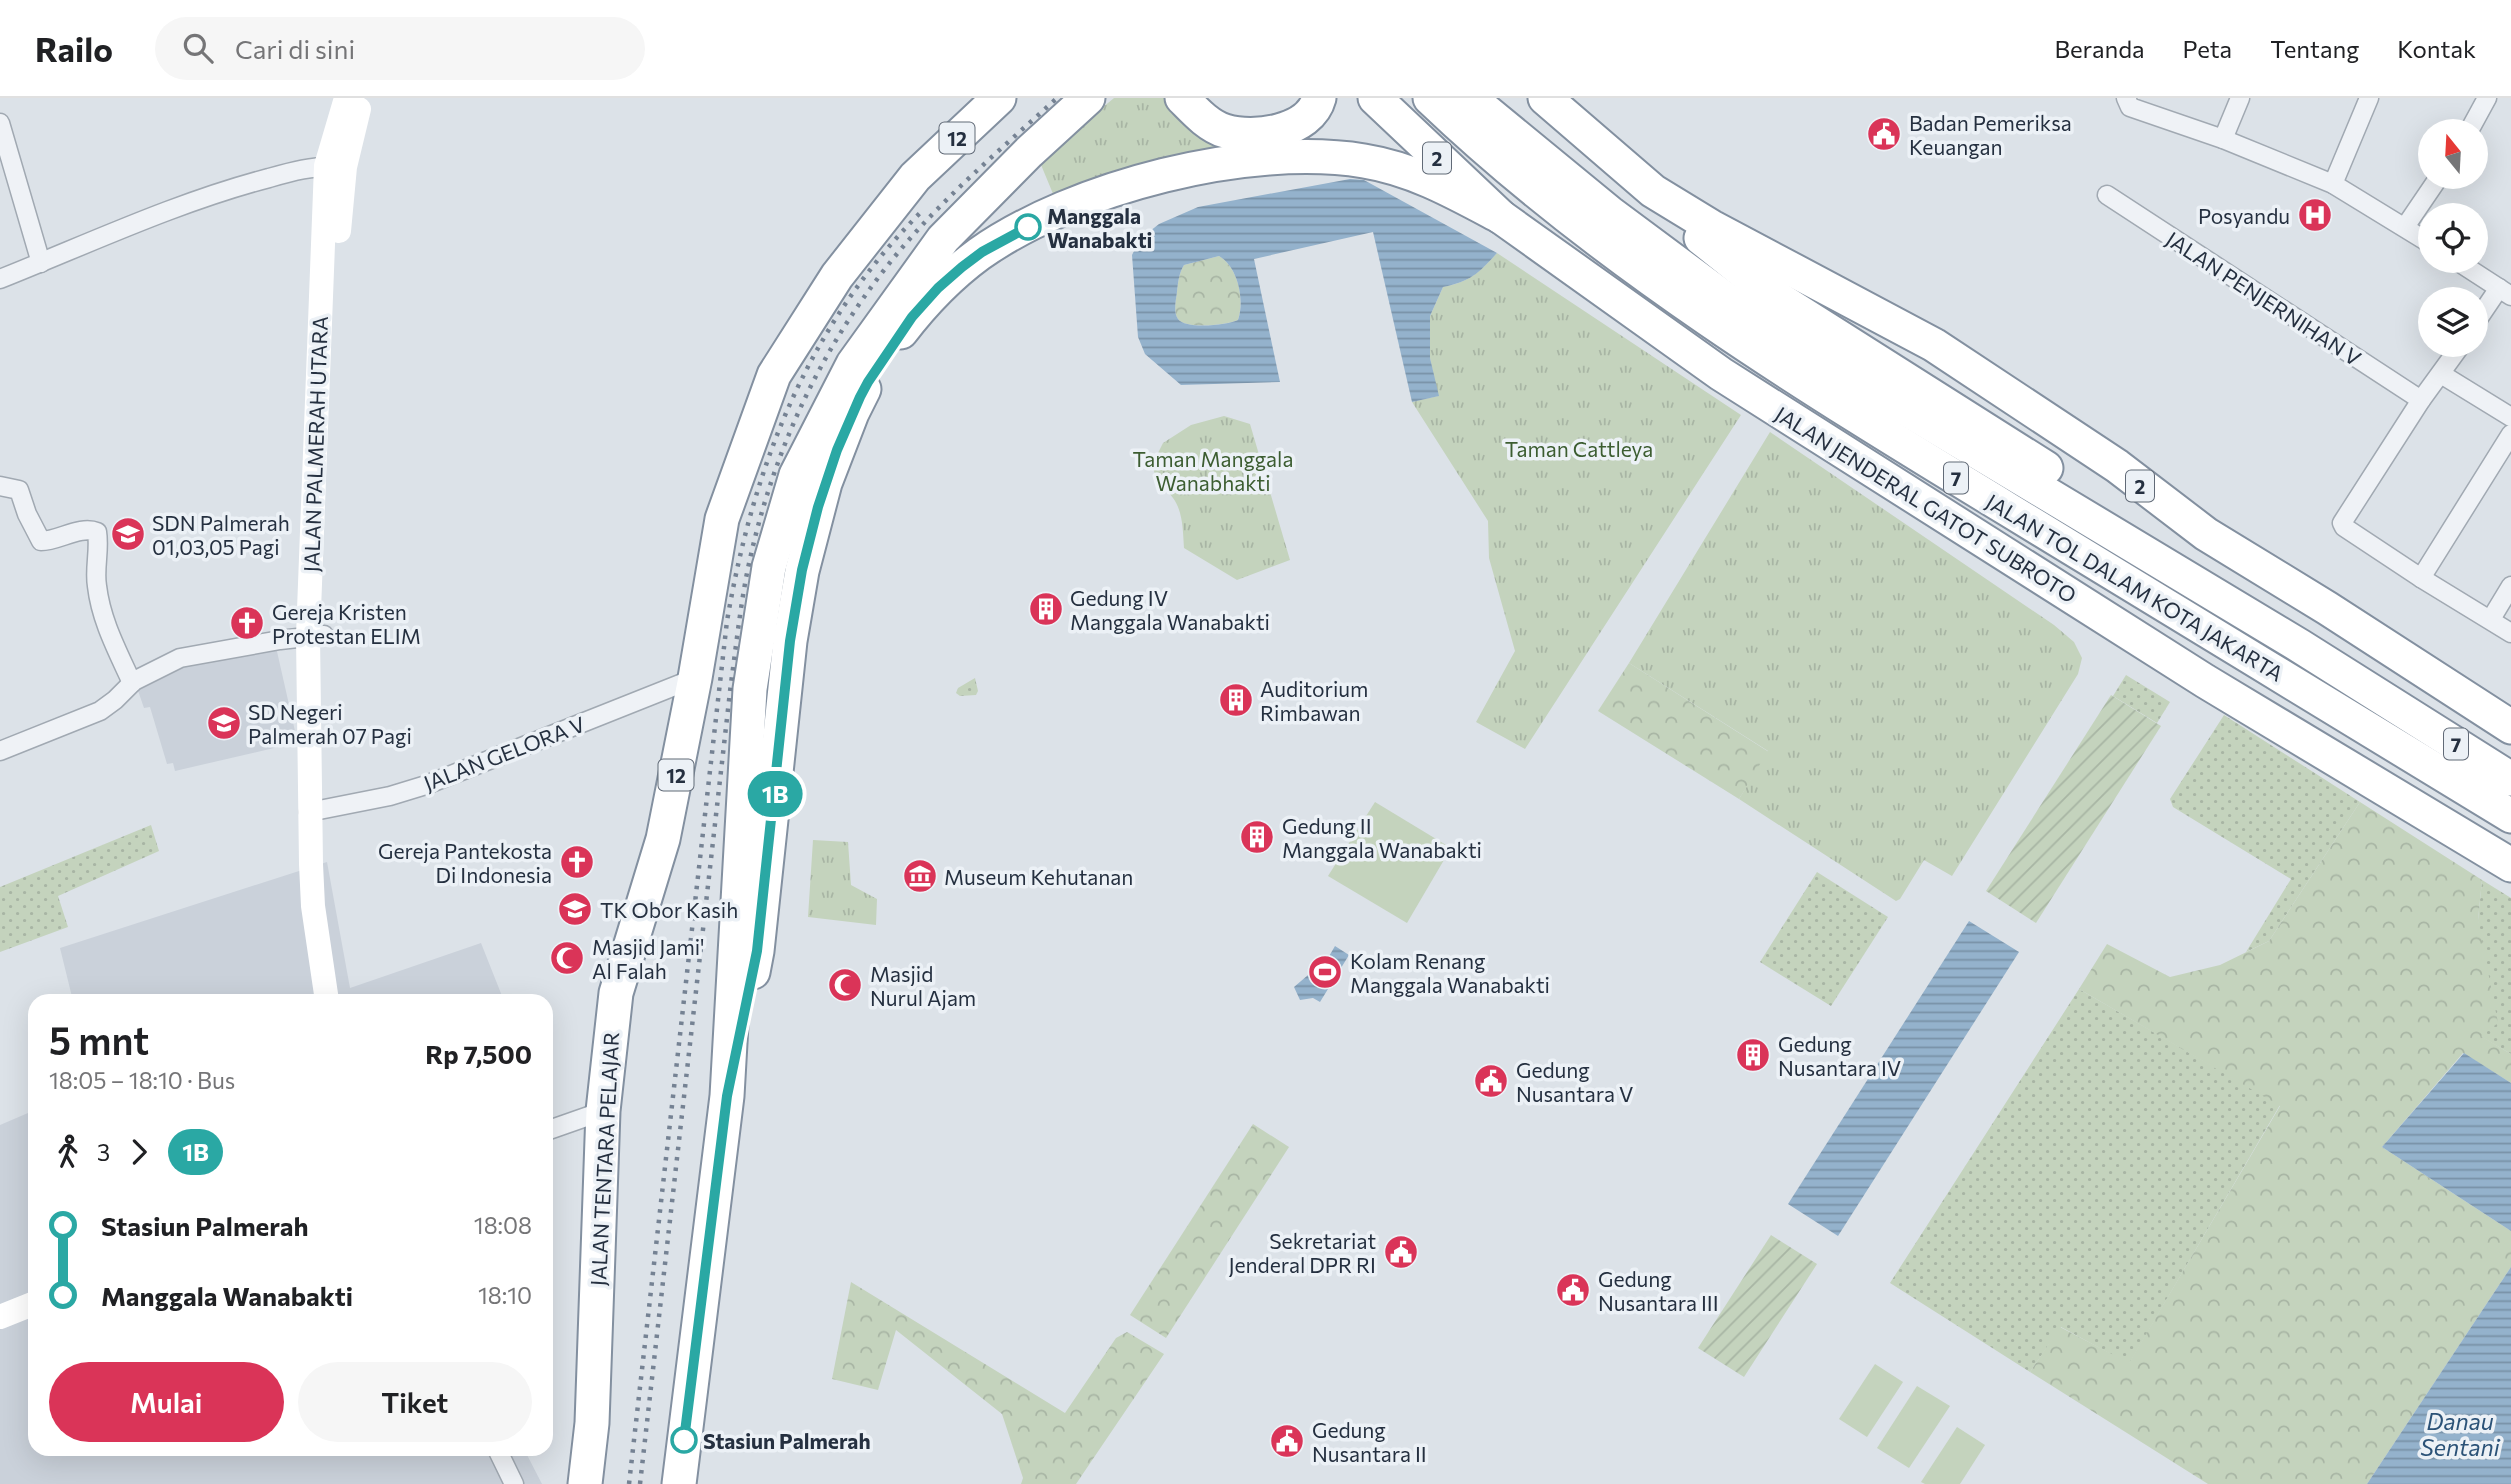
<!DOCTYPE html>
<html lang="id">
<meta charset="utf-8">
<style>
body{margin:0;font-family:Commissioner,sans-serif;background:#f6f6f6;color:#202124;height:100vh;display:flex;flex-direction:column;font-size:26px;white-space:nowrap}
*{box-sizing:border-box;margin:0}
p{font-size:23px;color:#757577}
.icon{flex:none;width:38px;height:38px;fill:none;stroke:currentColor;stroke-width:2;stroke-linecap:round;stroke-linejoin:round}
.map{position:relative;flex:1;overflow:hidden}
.sheet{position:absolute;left:28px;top:896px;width:525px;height:462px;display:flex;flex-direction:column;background:#fff;border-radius:21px;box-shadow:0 7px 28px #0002}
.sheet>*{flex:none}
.badge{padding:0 14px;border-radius:23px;font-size:24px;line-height:46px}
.needle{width:46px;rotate:342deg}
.controls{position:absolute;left:2418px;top:21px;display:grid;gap:14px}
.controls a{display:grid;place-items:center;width:70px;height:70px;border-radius:50%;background:#fff;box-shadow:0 7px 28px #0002;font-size:35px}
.map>.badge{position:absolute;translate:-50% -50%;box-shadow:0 0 0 4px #fff}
.legs{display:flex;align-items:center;gap:10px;height:77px;padding:0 21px;font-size:23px}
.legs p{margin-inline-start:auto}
.summary{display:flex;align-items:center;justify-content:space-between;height:119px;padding:0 21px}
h1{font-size:38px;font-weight:600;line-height:52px}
.action{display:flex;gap:14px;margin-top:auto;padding:14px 21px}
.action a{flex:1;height:80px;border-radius:42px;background:#da3458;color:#fff;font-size:28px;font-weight:600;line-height:80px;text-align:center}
.action a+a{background:#f6f6f6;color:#202124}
ul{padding:0 21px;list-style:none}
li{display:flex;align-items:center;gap:24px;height:70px;font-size:26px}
li i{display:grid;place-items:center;width:10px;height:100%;margin:0 9px;background:currentColor}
li i::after{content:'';width:18px;height:18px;margin:-9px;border:5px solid;border-radius:50%;background:#fff}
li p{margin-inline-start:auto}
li:first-child i{background:linear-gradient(#0000 50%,currentColor 0)}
li:last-child i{background:linear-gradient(currentColor 50%,#0000 0)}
header{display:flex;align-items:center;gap:42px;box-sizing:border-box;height:98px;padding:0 35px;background:#fff;border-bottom:2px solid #e0e0e0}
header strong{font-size:33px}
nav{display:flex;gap:38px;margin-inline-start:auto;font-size:24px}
.search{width:490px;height:63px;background:#f6f6f6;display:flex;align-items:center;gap:18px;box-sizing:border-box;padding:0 24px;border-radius:38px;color:#757577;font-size:26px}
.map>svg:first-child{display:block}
.built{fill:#cad1da}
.grass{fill:url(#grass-dots)}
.forest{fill:url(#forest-crowns)}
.park{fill:url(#park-tufts)}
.garden{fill:url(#garden-furrows)}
.pitch{fill:#c4d3bd}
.water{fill:url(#water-rules);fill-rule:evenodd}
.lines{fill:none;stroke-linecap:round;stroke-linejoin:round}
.street-casing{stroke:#a1a9b2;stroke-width:21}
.highway-casing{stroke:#8390a0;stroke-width:37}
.street{stroke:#eff2f6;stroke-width:18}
.secondary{stroke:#fff;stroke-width:24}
.highway{stroke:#fff;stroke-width:33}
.rail{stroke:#758293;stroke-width:4.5;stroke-dasharray:3.5 7;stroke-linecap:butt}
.line-1-casing{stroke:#fff;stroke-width:16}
.line-1{stroke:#2aa8a4;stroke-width:10}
.stop-1-dot{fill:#fff;stroke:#2aa8a4;stroke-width:3.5}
.labels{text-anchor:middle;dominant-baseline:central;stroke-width:7;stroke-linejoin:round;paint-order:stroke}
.shield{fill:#ecf1f6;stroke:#616a77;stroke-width:2}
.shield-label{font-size:19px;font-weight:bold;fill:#253040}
.poi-label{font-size:21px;fill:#253040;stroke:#ecf1f6;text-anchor:start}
.stop-label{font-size:21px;font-weight:bold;fill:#253040;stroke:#ecf1f6;text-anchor:start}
.street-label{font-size:21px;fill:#253040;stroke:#ecf1f6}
.park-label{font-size:21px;fill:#3c5d31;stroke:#ecf1f6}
.water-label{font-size:23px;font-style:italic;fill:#2b5277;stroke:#ecf1f6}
</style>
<header>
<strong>Railo</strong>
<div class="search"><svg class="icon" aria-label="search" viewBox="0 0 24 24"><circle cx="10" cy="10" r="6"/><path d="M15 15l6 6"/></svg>Cari di sini</div>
<nav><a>Beranda</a><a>Peta</a><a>Tentang</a><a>Kontak</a></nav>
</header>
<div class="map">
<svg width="2511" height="1386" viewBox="0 0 2511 1386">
<defs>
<pattern id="grass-dots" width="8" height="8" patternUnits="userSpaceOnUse" patternTransform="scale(1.75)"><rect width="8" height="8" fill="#c4d3bd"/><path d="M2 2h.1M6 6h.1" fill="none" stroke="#a8b5a4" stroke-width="1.8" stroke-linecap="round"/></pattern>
<pattern id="forest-crowns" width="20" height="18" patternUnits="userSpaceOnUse" patternTransform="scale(1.75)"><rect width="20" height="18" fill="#c4d3bd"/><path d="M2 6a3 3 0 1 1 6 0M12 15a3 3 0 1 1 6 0" fill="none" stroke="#a8b5a4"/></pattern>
<pattern id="park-tufts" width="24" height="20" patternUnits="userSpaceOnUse" patternTransform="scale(1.75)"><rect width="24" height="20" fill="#c4d3bd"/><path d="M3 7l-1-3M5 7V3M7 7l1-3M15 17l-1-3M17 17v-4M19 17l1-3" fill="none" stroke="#a8b5a4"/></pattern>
<pattern id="garden-furrows" width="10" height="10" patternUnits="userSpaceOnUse" patternTransform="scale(1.75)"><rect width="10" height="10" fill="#c4d3bd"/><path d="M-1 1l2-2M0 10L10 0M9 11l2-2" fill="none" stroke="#a8b5a4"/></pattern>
<pattern id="water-rules" width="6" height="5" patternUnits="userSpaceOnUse" patternTransform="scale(1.75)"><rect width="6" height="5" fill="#94b2cc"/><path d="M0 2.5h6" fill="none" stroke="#7991a7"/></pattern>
</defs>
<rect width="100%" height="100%" fill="#dce2e8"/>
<!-- built -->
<g class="built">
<polygon points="276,549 297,642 274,650 175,673 173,665 167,666 150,609 144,610 135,584 179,567"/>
<polygon points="327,764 350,890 481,845 504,903 73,903 60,850"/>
<polygon points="35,1012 35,1351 524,1351 542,1386 0,1386 0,1027"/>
</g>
<!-- grass -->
<g class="grass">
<polygon points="2126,577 2170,604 2157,625 2113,598"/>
<polygon points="975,580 978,593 976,597 960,598 956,595 958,590"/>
<polygon points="2224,617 2360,704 2269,843 2246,854 2291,781 2173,709 2170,701"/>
<polygon points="151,727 159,753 58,798 68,829 0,854 0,789"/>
<polygon points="1817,774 1888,819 1831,908 1760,864"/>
<polygon points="2482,782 2511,800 2511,956 2480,938 2478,822"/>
<polygon points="2079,891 2280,1007 2129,1266 2061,1229 2030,1274 1890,1185"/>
</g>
<!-- forest -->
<g class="forest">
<path d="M 1219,158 C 1238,169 1245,202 1238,222 C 1227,227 1186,232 1178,221 C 1173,214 1176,202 1177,194 C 1178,184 1179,175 1184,167 Z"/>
<polygon points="1629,565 1769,654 1739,701 1598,613"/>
<polygon points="2360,704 2482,782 2478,822 2498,925 2481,938 2511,956 2511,985 2463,955 2382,1049 2511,1133 2511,1169 2367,1386 2208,1386 2030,1274 2060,1229 2129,1265 2280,1008 2079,891 2107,846 2170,879 2220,867 2269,843"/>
<polygon points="1253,1026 1289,1049 1166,1240 1130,1217"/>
<polygon points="851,1184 1065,1315 1116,1240 1127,1234 1164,1256 1076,1386 1021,1386 1023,1380 1002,1316 896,1232 878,1292 832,1281"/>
</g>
<!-- park -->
<g class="park">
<polygon points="1114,0 1169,0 1228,53 1170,59 1116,74 1056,103 1039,62"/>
<path d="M 1497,155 L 1741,317 L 1525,651 L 1476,624 L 1515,553 L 1489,460 L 1488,423 L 1412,304 L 1438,298 L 1430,260 L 1430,218 L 1443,189 C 1469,184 1479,175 1497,155 Z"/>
<path d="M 1224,318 L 1250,326 L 1290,462 L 1237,482 L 1184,450 C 1183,434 1183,413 1173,400 C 1164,387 1157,385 1152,367 L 1163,345 L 1191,327 Z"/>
<polygon points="1770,334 2054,527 2074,544 2082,560 2078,576 1952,778 1924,762 1900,801 1896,803 1739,701 1768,653 1629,565"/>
<polygon points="813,742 848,744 851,787 877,801 876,827 808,819"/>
</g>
<!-- garden -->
<g class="garden">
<polygon points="2111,597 2161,628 2036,825 1986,793"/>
<polygon points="1771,1137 1817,1166 1744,1279 1698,1250"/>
</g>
<!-- pitch -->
<g class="pitch">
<polygon points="1375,704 1451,750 1407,825 1328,778"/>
<polygon points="1875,1266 1903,1284 1867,1339 1839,1321"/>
<polygon points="1917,1288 1950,1308 1909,1370 1877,1350"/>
<polygon points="1957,1329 1985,1347 1960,1386 1925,1386 1921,1384"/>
</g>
<!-- water -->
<g class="water">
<path d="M 1350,81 L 1364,82 L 1497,155 C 1478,176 1471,183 1443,189 L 1430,218 L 1430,260 L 1439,298 L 1412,304 L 1373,134 L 1254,161 L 1280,284 L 1181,287 L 1145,256 L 1138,239 L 1132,157 L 1140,141 L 1159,126 L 1198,109 ZM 1219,158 C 1238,169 1245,202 1238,222 C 1228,227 1186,232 1178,221 C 1173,214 1176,202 1177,194 C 1178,184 1179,175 1184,167 Z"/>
<polygon points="1969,823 2019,854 1838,1138 1788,1106"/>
<polygon points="1335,848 1349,857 1320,904 1313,900 1300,902 1294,889 1328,860"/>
<polygon points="2464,955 2511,985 2511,1133 2382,1049"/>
<polygon points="2511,1169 2511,1386 2367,1386"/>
</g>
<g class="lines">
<!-- street casing -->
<g class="street-casing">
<g id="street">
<polyline points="2126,0 2130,9 2223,41 2333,86 2431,146"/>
<polyline points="0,25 41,165"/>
<polyline points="2469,33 2487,0"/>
<polyline points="2223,41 2240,0"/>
<polyline points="2333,86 2369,0"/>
<polyline points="2107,97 2421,302"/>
<polyline points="2405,129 2439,79"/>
<polyline points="2457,163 2511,198"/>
<path d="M 0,181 C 88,146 177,104 269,80 C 290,74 315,67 337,69"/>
<polyline points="2476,224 2499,190"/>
<polyline points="2461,247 2421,302 2342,425 2344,429 2421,480 2511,535"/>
<polyline points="2441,276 2511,319"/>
<path d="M 0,388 L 19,392 L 27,416 L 41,443 C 59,443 80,427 97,434 C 100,452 94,471 97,488 C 101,523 118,554 132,585"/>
<polyline points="2421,480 2511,336"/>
<polyline points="2491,521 2511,488"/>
<polyline points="0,653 100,613 115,602 134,583 180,560 280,542 324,537"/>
<polyline points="309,714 390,698 426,687 695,580"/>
<polyline points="546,1033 603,1013"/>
<polyline points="497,1351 514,1386"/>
</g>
</g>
<!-- highway casing -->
<g class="highway-casing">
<g id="highway">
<path d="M 1182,0 C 1194,12 1208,28 1225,33 C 1254,42 1310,34 1319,0"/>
<polyline points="1375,0 1501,119 1721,276 2205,583 2511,767"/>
<path d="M 1430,0 C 1602,164 1807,289 2009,412 C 2176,514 2344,616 2511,718"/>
<polyline points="1470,0 1610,115 1735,208 2300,548 2511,681"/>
<polyline points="1545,0 1653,93 1712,129 1934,247 2117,368 2206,436 2327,510 2511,629"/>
<polyline points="1701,140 1771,196 2046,370"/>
<path d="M 901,234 C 924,204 949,178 979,156 C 1074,89 1249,44 1364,63 C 1414,71 1456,95 1501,119"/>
<polyline points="753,874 757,853 790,543 802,473 825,385 852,315 864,291"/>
<polyline points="585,1386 592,1325 603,1013 616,895 663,741 695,580 722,421 774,277 837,178 915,79 999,0"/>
<polyline points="679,1386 727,998 750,591 769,469 796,377 853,266 943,141 1029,54 1088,0"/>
</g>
</g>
<!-- street -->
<use href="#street" class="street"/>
<!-- secondary -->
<g class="secondary">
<polyline points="339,133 345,69 359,11"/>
<polyline points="327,903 313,808 311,766 308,538 326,68 346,0"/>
<polyline points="0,1219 35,1205"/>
</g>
<!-- highway -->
<use href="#highway" class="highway"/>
<!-- rail -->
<g class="rail">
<path d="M 629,1386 L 727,523 C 754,366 808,227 922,113"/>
<path d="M 640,1386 L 731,585 C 736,549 740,511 747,475 C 773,347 828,233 914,136 C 958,87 1009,44 1057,0"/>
</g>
</g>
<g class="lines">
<!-- line-1 casing -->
<g class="line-1-casing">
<polyline id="line-1" points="684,1342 727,998 757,853 790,543 802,472 818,409 837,352 860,299 868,284 912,219 938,190 962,169 982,154 1028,129"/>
</g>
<!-- line-1 -->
<use href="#line-1" class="line-1"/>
</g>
<!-- icons -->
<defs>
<g id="civic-disc" transform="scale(1.75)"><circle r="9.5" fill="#da3458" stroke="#ecf1f6"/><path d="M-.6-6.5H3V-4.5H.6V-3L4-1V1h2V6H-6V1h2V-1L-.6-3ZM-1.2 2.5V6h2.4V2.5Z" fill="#fff"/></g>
<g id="hospital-disc" transform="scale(1.75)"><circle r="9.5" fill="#da3458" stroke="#ecf1f6"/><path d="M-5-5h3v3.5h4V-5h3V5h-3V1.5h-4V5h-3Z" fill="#fff"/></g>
<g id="school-disc" transform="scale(1.75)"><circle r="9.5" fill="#da3458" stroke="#ecf1f6"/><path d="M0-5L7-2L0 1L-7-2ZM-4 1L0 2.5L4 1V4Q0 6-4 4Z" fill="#fff"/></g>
<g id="building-disc" transform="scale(1.75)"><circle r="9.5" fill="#da3458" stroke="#ecf1f6"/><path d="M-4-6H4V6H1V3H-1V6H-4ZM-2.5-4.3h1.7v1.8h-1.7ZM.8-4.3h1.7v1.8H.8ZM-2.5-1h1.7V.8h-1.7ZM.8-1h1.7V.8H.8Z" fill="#fff"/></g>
<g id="church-disc" transform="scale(1.75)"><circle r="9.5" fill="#da3458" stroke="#ecf1f6"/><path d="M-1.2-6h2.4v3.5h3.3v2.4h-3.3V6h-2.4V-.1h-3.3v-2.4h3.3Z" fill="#fff"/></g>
<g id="museum-disc" transform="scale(1.75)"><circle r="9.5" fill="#da3458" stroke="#ecf1f6"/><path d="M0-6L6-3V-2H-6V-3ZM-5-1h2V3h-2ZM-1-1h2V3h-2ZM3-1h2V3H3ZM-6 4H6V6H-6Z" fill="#fff"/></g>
<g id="mosque-disc" transform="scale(1.75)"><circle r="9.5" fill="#da3458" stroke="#ecf1f6"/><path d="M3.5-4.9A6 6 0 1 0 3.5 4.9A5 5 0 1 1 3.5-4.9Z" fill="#fff"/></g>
<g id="stadium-disc" transform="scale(1.75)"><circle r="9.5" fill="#da3458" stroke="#ecf1f6"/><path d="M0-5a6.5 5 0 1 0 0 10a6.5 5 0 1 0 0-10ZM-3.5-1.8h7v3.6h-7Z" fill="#fff"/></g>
</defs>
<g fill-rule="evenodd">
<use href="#civic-disc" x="1884" y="36"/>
<use href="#hospital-disc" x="2315" y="117"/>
<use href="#school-disc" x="128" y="436"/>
<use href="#building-disc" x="1046" y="511"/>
<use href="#church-disc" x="247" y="525"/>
<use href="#building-disc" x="1236" y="602"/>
<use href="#school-disc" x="224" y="625"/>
<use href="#building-disc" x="1257" y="739"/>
<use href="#church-disc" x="577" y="764"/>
<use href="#museum-disc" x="920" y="778"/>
<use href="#school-disc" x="575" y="811"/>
<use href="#mosque-disc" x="567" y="860"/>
<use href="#stadium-disc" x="1325" y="874"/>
<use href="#mosque-disc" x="845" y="887"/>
<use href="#building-disc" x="1753" y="957"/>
<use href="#civic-disc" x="1491" y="983"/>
<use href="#civic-disc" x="1401" y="1154"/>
<use href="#civic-disc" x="1573" y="1192"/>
<use href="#civic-disc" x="1287" y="1343"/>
</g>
<!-- markers -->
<g class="stop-1-dot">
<circle cx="1028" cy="129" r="12"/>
<circle cx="684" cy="1342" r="12"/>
</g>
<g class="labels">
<!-- shield labels -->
<g class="shield">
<rect x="939.5" y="24.5" width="35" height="31" rx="5"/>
<rect x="1423" y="44.5" width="28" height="31" rx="5"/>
<rect x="1944" y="364.5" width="24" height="31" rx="5"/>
<rect x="2126" y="372.5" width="28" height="31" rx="5"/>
<rect x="2444" y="630.5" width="24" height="31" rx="5"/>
<rect x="658.5" y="661.5" width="35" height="31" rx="5"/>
</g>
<g class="shield-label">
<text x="957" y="40">12</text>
<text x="1437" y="60">2</text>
<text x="1956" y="380">7</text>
<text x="2140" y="388">2</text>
<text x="2456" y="646">7</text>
<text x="676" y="677">12</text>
</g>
<!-- poi labels -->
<g class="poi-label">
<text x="1909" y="24">Badan Pemeriksa<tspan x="1909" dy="24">Keuangan</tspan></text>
<text x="2290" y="117" text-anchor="end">Posyandu</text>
<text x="152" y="424">SDN Palmerah<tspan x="152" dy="24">01,03,05 Pagi</tspan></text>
<text x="1070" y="499">Gedung IV<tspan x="1070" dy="24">Manggala Wanabakti</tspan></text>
<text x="272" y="513">Gereja Kristen<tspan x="272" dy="24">Protestan ELIM</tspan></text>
<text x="1260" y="590">Auditorium<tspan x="1260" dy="24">Rimbawan</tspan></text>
<text x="248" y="613">SD Negeri<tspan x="248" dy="24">Palmerah 07 Pagi</tspan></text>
<text x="1282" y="727">Gedung II<tspan x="1282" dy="24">Manggala Wanabakti</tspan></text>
<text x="552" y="752" text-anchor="end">Gereja Pantekosta<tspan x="552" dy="24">Di Indonesia</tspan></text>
<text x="944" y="778">Museum Kehutanan</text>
<text x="600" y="811">TK Obor Kasih</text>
<text x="592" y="848">Masjid Jami'<tspan x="592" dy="24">Al Falah</tspan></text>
<text x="1350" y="862">Kolam Renang<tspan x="1350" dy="24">Manggala Wanabakti</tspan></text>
<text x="870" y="875">Masjid<tspan x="870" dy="24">Nurul Ajam</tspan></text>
<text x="1778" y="945">Gedung<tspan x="1778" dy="24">Nusantara IV</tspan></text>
<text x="1516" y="971">Gedung<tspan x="1516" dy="24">Nusantara V</tspan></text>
<text x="1376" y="1142" text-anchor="end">Sekretariat<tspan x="1376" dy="24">Jenderal DPR RI</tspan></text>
<text x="1598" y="1180">Gedung<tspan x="1598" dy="24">Nusantara III</tspan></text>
<text x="1312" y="1331">Gedung<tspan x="1312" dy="24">Nusantara II</tspan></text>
</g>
<!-- stop labels -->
<g class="stop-label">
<text x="1047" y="117">Manggala<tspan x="1047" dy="24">Wanabakti</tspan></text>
<text x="703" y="1342">Stasiun Palmerah</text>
</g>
<!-- street labels -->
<g class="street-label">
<text transform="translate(2264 200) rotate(33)">JALAN PENJERNIHAN V</text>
<text transform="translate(315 346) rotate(-88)">JALAN PALMERAH UTARA</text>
<text transform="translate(1926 406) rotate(32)">JALAN JENDERAL GATOT SUBROTO</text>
<text transform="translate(2135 489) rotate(31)">JALAN TOL DALAM KOTA JAKARTA</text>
<text transform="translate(504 655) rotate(-21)">JALAN GELORA V</text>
<text transform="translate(604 1061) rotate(-87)">JALAN TENTARA PELAJAR</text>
</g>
<!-- park labels -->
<g class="park-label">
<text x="1579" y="350">Taman Cattleya</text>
<text x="1213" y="360">Taman Manggala<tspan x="1213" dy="24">Wanabhakti</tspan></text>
</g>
<!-- water labels -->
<g class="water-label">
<text x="2460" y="1323">Danau<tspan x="2460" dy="26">Sentani</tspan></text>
</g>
</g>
</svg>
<div class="controls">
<a><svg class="needle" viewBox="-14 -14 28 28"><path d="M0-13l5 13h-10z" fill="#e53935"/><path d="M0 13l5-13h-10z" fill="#757577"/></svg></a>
<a><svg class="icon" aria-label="locate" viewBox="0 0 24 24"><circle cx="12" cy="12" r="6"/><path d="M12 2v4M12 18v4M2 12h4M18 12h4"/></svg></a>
<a><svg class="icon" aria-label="layers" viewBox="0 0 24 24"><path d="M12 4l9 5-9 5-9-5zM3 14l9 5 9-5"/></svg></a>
</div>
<b class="badge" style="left:775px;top:696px;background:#2aa8a4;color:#fff">1B</b>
<section class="sheet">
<div class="summary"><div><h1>5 mnt</h1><p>18:05 – 18:10 · Bus</p></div><b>Rp 7,500</b></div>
<div class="legs"><svg class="icon" aria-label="walk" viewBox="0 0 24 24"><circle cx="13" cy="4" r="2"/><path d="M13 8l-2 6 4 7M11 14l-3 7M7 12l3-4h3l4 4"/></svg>3<svg class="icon" aria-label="forward" viewBox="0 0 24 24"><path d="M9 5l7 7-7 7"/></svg><b class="badge" style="background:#2aa8a4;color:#fff">1B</b></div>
<ul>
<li><i style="color:#2aa8a4"></i><b>Stasiun Palmerah</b><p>18:08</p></li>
<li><i style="color:#2aa8a4"></i><b>Manggala Wanabakti</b><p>18:10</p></li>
</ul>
<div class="action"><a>Mulai</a><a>Tiket</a></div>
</section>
</div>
